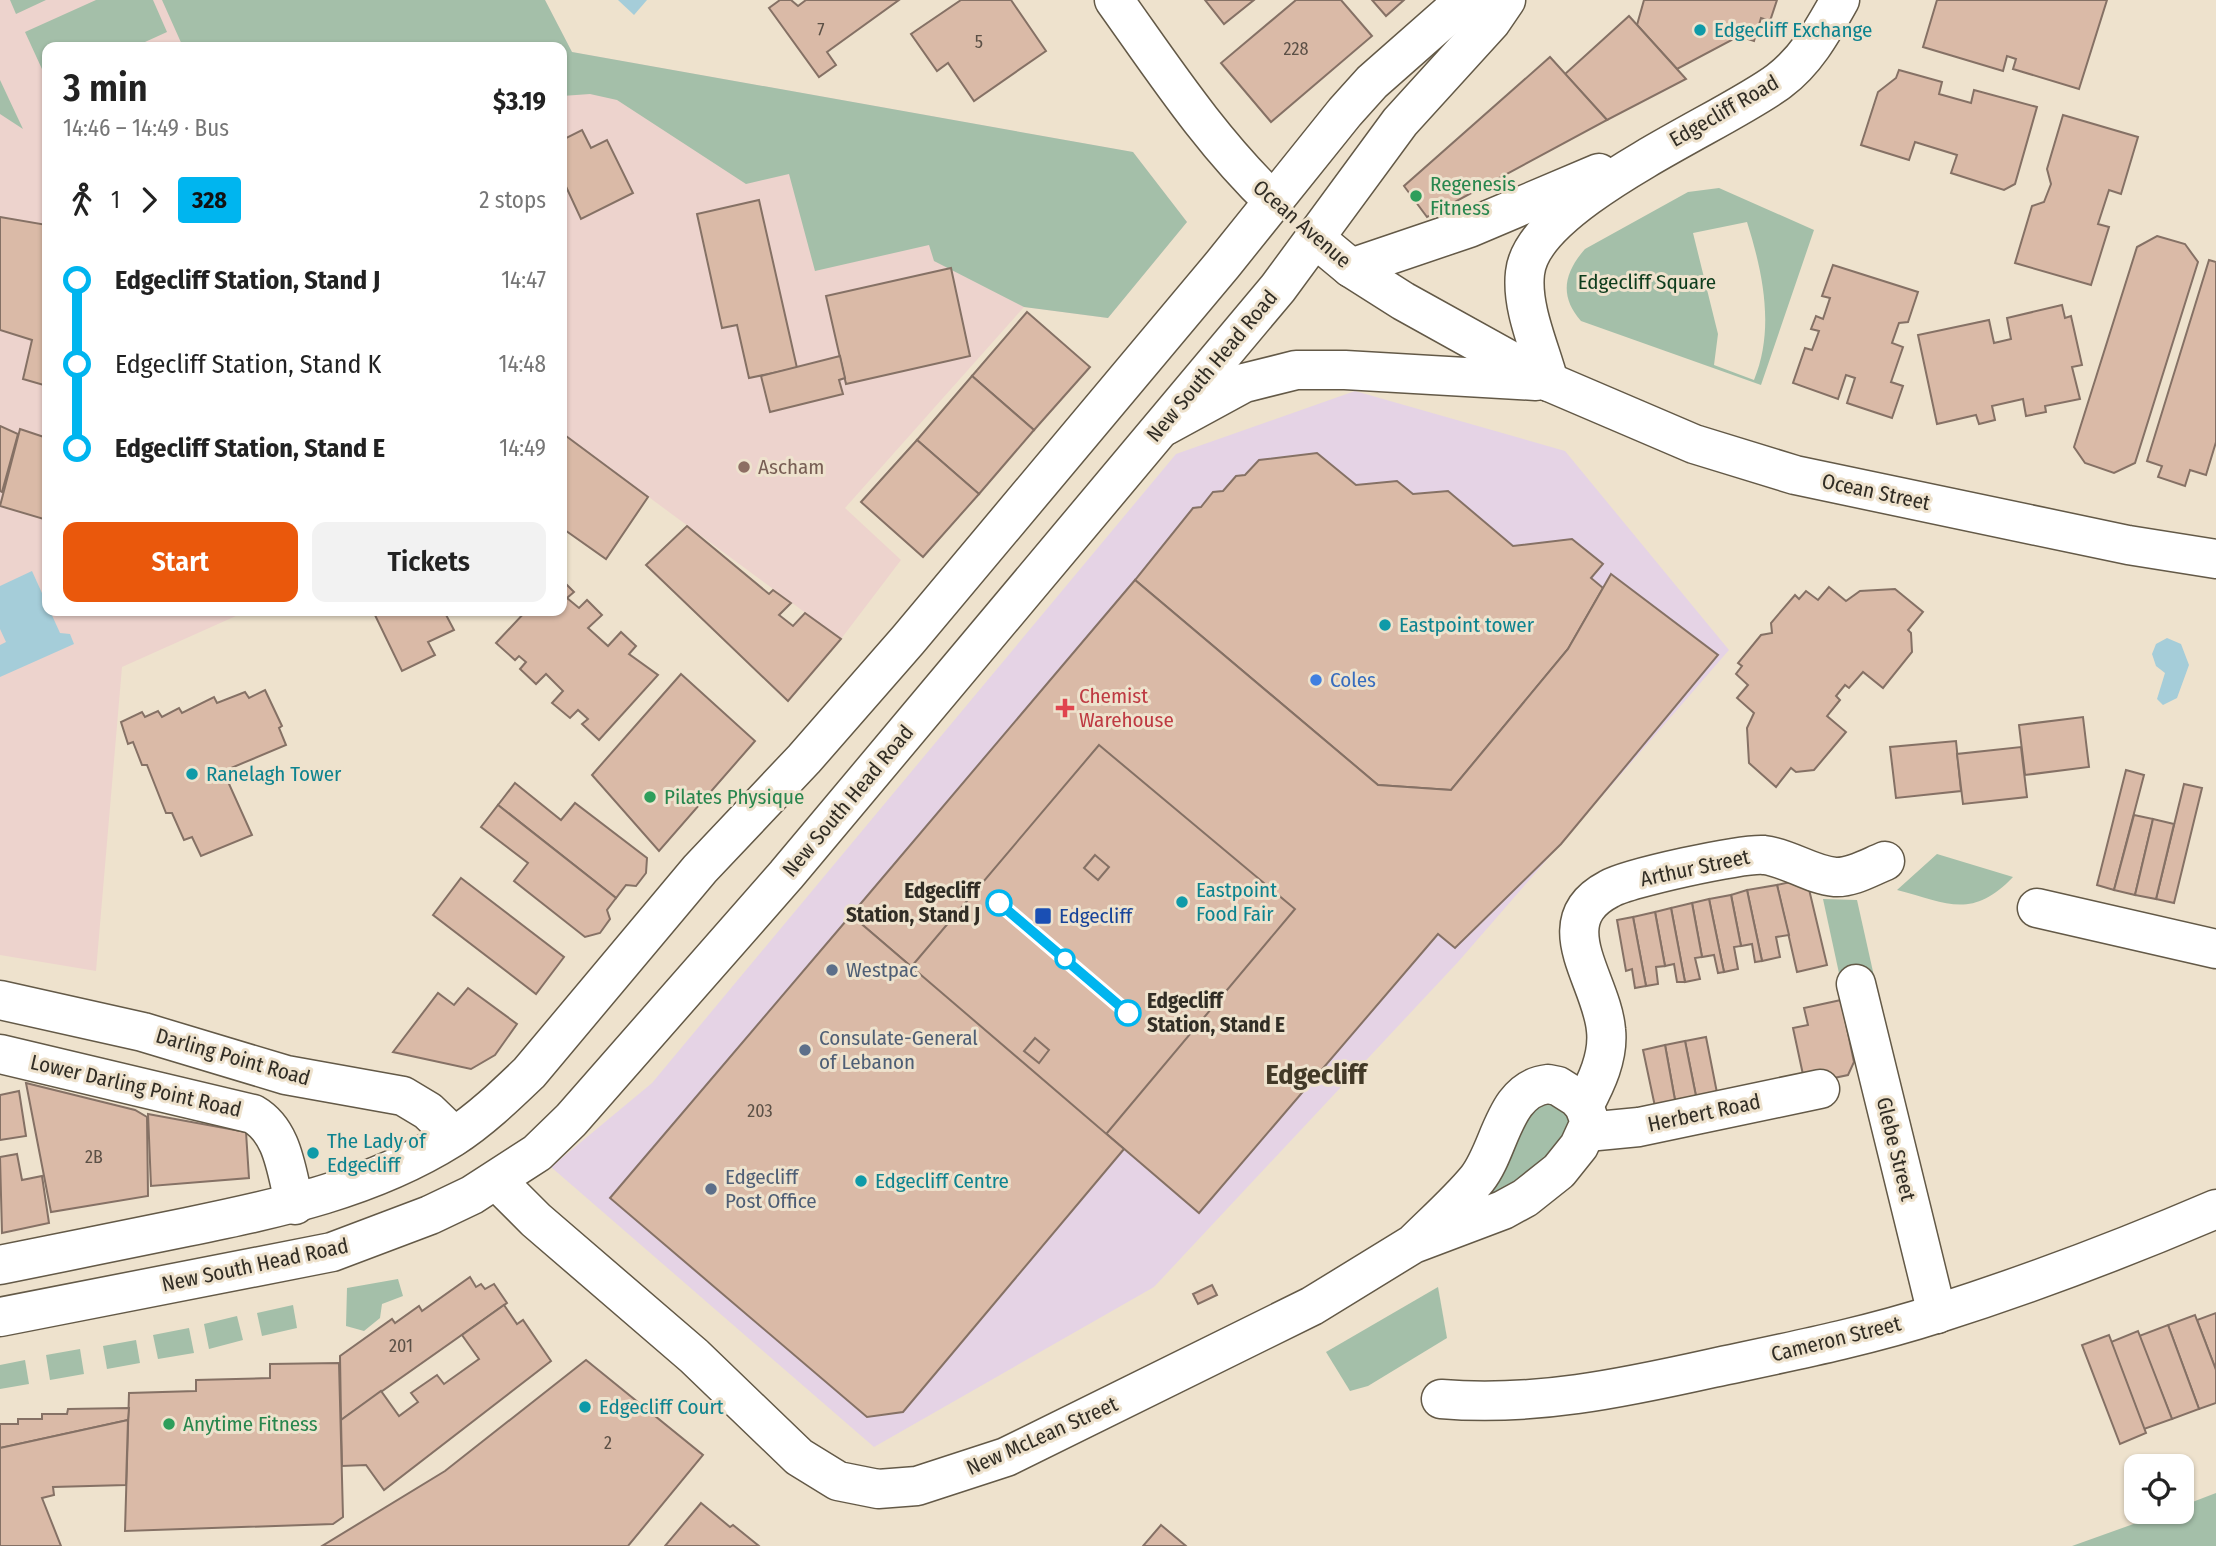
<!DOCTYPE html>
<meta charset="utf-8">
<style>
body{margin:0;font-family:"Fira Sans Condensed",sans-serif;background:#f2f2f2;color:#222;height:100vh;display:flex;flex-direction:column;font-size:26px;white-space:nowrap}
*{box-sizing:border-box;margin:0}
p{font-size:23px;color:#767676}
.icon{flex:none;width:38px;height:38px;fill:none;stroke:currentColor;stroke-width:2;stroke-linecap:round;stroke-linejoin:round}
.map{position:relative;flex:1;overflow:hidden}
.sheet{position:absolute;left:42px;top:42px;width:525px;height:574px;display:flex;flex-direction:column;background:#fff;border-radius:14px;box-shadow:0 2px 5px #0004}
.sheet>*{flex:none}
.badge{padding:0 14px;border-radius:5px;font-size:24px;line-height:46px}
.buttons{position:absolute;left:2124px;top:1454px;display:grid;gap:14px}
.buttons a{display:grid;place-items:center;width:70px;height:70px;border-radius:14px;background:#fff;box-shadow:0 2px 5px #0004;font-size:35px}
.map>.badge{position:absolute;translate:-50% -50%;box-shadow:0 0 0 4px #fff}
.legs{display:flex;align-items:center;gap:10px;height:77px;padding:0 21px;font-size:23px}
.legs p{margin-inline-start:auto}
.headline{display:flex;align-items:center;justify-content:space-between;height:119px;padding:0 21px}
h1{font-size:38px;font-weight:600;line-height:52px}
.primary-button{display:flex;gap:14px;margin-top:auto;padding:14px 21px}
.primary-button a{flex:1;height:80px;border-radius:14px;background:#ea580c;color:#fff;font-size:28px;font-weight:600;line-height:80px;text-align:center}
.primary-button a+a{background:#f2f2f2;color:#222}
ul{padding:0 21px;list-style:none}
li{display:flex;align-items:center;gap:24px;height:84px;font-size:26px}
li i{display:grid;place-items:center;width:10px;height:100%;margin:0 9px;background:currentColor}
li i::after{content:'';width:18px;height:18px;margin:-9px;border:5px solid;border-radius:50%;background:#fff}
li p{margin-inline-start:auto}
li:first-child i{background:linear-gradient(#0000 50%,currentColor 0)}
li:last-child i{background:linear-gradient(currentColor 50%,#0000 0)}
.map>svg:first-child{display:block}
.commercial{fill:#e5d3e5}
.education{fill:#edd3cd}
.green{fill:#a4bfa9;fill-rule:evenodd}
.water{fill:#a5cdd9}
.building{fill:#dabaa7;stroke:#857165;stroke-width:2}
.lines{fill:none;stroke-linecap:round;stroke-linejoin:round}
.street-casing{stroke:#635947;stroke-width:41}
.secondary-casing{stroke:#635947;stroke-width:41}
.primary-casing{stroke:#635947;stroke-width:41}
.street{stroke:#fff;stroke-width:38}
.secondary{stroke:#fff;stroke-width:38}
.primary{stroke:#fff;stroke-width:38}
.line-1-casing{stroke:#fff;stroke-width:16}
.line-1{stroke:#00b5ef;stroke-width:10}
.culture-dot{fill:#0f9aa8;stroke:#eee2cd;stroke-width:2.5}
.leisure-dot{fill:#2e9e5b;stroke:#eee2cd;stroke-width:2.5}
.education-dot{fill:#8d6e63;stroke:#eee2cd;stroke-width:2.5}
.shop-dot{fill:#3f7fe0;stroke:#eee2cd;stroke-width:2.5}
.health-dot{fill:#e0444e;stroke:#eee2cd;stroke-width:2.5}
.stop-1-dot{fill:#fff;stroke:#00b5ef;stroke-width:3.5}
.transit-dot{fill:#1a4fb4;stroke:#eee2cd;stroke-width:2.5}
.service-dot{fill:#5c6f8a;stroke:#eee2cd;stroke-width:2.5}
.labels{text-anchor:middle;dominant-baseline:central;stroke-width:6;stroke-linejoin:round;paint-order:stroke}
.number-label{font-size:18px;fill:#5b5046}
.culture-label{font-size:21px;fill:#0d838f;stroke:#eee2cd;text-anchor:start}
.street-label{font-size:21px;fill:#312d25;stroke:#eee2cd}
.leisure-label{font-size:21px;fill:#27864d;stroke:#eee2cd;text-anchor:start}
.park-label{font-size:21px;fill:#0d3c1c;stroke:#eee2cd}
.education-label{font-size:21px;fill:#785e54;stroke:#eee2cd;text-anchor:start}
.shop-label{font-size:21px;fill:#366cbe;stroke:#eee2cd;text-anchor:start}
.health-label{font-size:21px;fill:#be3a42;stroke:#eee2cd;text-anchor:start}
.stop-label{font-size:21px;font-weight:bold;fill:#312d25;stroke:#eee2cd;text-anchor:end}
.transit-label{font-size:21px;fill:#164399;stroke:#eee2cd;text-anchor:start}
.service-label{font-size:21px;fill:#4e5e75;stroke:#eee2cd;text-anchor:start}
.district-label{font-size:28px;font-weight:bold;fill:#423927;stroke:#eee2cd}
</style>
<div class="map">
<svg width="2216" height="1546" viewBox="0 0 2216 1546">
<rect width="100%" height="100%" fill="#eee2cd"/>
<!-- commercial -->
<polygon class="commercial" points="1355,391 1565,451 1729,650 1458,962 1154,1287 874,1447 551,1167 652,1083 1176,454"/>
<!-- education -->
<polygon class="education" points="0,0 545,0 572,52 1133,152 1187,222 1108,318 1024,307 845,508 901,560 841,639 562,433 562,47 47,47 47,611 247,611 122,667 96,971 0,955"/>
<!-- green -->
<g class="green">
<polygon points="10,0 46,0 16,14"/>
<polygon points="96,0 153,0 167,32 134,47 47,47 47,80 25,32"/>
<polygon points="162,0 545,0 572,52 1133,152 1187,222 1108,318 1024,307 934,261 929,245 815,271 789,174 746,184 617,100 590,94 562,96 562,47 183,47"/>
<polygon points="0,80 23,129 0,114"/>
<path d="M 1719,188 L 1814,230 L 1761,385 L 1581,321 C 1559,296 1564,273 1585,249 L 1688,192 ZM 1747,222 C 1763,273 1775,329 1754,380 L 1714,365 L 1718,334 L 1693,233 Z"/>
<path d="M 1937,854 L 2013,877 C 1972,920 1947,903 1897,890 Z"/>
<polygon points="1823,899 1857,900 1878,994 1845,1001"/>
<polygon points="1541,1085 1587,1132 1483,1204"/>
<polygon points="398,1279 403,1296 382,1304 380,1318 364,1331 346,1326 347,1288"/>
<polygon points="1438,1287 1447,1338 1368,1386 1350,1391 1326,1352"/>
<polygon points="293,1305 297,1328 262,1336 257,1313"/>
<polygon points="237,1316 243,1340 209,1349 204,1324"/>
<polygon points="189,1328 194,1353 158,1359 153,1335"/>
<polygon points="136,1340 140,1363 107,1369 103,1346"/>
<polygon points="80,1349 84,1374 50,1380 46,1355"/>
<polygon points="25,1360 29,1384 0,1389 0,1365"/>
<polygon points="2216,1493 2216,1546 2072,1546 2167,1512 2182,1512 2182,1506"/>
</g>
<!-- water -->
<g class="water">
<polygon points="618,0 647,0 634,15"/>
<polygon points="32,571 60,633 70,634 74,644 0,677 0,645 6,642 0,629 0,586"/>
<polygon points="2167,638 2181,644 2189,665 2177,698 2163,705 2157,699 2165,673 2156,666 2152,654 2156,644"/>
</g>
<!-- building -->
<g class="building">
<polygon points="780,0 791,0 798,6 806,0 899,0 827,52 836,65 819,77 769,8"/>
<polygon points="961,0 1011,0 1046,51 974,101 948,63 937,71 911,34"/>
<polygon points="1205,0 1254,0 1224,24"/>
<polygon points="1296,0 1341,0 1372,36 1271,122 1221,63"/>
<polygon points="1372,0 1404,0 1386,16"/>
<polygon points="1644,0 1777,0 1770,21 1761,18 1754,41 1739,36 1677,69 1637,25"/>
<polygon points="1937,0 2107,0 2079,89 2013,69 2016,59 2007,56 2003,71 1923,47"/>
<polygon points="1629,16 1686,79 1607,120 1565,74"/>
<polygon points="1550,57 1607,120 1427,217 1404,186"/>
<polygon points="1899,70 1942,82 1939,94 1971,103 1974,90 2037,107 2015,184 2004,190 1951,173 1957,155 1915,142 1909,160 1861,145 1878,92 1896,78"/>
<polygon points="2063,115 2138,137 2121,194 2109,190 2098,224 2109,227 2091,285 2015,263 2032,206 2044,202 2051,184 2047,169"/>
<polygon points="582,130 591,148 607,140 633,193 581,219 562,178 562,140"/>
<polygon points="759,200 797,368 749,378 737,325 722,328 697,214"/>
<polygon points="0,217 47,225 47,386 23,379 32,340 0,330"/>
<polygon points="2157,236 2185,244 2198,262 2135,463 2114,473 2085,463 2074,447 2137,247"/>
<polygon points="2209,260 2216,262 2216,442 2206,475 2190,470 2185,486 2158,477 2162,466 2147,461"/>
<polygon points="1833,265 1918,292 1908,322 1899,323 1892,343 1903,347 1891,382 1903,386 1892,418 1847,403 1855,378 1846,375 1838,399 1793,383 1805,348 1812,350 1819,331 1811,329 1816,316 1823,319 1830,298 1822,296"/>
<polygon points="951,268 970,356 846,384 826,296"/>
<polygon points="2062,305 2065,318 2071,316 2082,365 2072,367 2080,399 2045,406 2046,412 2026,416 2023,399 1992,406 1995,420 1979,424 1976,415 1937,424 1918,335 1989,320 1994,343 2011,339 2007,318"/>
<polygon points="1027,312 1090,367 1034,430 972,376"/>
<polygon points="840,356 845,378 839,380 843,394 770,412 761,376"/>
<polygon points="972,376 1034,430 979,494 917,440"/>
<polygon points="0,426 18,434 2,492 0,491"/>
<polygon points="20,429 47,438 47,520 0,506"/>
<polygon points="562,433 648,497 606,559 562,528"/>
<polygon points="917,440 979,494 923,557 861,502"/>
<polygon points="1317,453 1356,485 1397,481 1413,494 1448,491 1513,546 1572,539 1603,564 1591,578 1603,588 1568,649 1451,790 1378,785 1135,580 1193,508 1201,507 1213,492 1223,491 1236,476 1245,475 1259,460"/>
<polygon points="687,526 769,594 773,590 791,603 779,615 793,626 805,613 841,639 788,701 646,565"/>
<polygon points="1611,574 1718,655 1561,844 1455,948 1438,934 1199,1213 851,915 1135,580 1378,785 1451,790 1568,649"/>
<polygon points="562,580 574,592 567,598 579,608 587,600 602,615 588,628 608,646 621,632 636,646 629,654 658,675 599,740 582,724 588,719 578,710 570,718 552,703 563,691 546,674 536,684 520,669 526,662 519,656 515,660 496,643 526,611 562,611"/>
<polygon points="1829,587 1846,601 1860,591 1895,589 1923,612 1908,630 1911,633 1912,652 1883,688 1863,672 1849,688 1845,685 1836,696 1840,700 1827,716 1846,732 1814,770 1796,772 1791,768 1776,787 1749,763 1747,728 1754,713 1737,698 1748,685 1736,674 1742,666 1738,663 1761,635 1772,633 1771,623 1795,595 1799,599 1806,591 1818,600"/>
<polygon points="373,611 444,611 454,630 428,642 435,655 402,671"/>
<polygon points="681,674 755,741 659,851 592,775"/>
<polygon points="265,690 282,726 279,728 286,745 231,768 236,780 229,784 252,835 201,856 192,837 184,840 172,813 166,813 147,765 142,765 133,742 128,744 121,722 142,712 145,717 158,711 162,717 179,708 182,713 214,697 217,703 245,692 249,698"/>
<polygon points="2083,717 2089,767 2025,775 2019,725"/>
<polygon points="1956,741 1961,791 1896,798 1890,747"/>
<polygon points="1099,745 1295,909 1102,1139 906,973"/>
<polygon points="2021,747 2027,797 1963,804 1957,754"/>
<polygon points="2126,770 2144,775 2114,890 2097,885"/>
<polygon points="515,783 561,820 575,803 647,858 646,873 636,886 626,885 616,898 498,805"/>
<polygon points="2184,784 2202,788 2174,903 2156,899"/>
<polygon points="498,805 616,898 607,910 610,919 600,933 585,937 514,881 528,863 481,827"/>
<polygon points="2134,815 2153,819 2135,895 2114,890"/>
<polygon points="2153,819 2174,824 2156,899 2135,895"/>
<polygon points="1095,855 1109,867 1098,880 1084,868"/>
<polygon points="461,878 564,957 536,994 433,915"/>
<polygon points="1795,881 1808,885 1827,965 1797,972 1777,885"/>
<polygon points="1777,885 1789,935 1776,937 1780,957 1762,961 1747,890"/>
<polygon points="1747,890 1762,961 1755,962 1752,944 1741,946 1731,895"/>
<polygon points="1731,895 1741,946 1734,947 1738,969 1724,972 1709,899"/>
<polygon points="1709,899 1724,972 1718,973 1714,955 1702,957 1692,903"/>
<polygon points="1692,903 1702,957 1695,958 1700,979 1685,982 1671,908"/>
<polygon points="1671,908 1685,982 1677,982 1674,964 1665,966 1655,912"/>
<polygon points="1655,912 1665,966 1656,967 1658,984 1646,986 1633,917"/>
<polygon points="851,915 1124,1149 903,1412 867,1417 610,1198"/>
<polygon points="1633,917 1646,986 1635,988 1632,969 1626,971 1617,920"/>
<polygon points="468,988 517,1024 495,1055 471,1069 393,1052 438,993 454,1005"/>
<polygon points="1841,1000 1854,1062 1848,1075 1805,1084 1793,1028 1808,1025 1804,1008"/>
<polygon points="1706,1037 1719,1103 1698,1106 1685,1041"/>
<polygon points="1035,1038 1049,1050 1039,1063 1024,1051"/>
<polygon points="1685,1041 1698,1106 1677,1111 1665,1045"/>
<polygon points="1665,1045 1677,1111 1657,1116 1643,1050"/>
<polygon points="26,1083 135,1110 147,1117 148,1196 51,1212"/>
<polygon points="19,1091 26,1136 0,1140 0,1095"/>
<polygon points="148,1114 246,1132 249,1178 151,1186"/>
<polygon points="17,1154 22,1180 42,1176 49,1223 2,1233 0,1157"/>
<polygon points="470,1277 476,1287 481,1284 485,1289 494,1284 507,1303 341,1420 340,1356 392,1319 395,1323 419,1306 422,1311"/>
<polygon points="1212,1285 1217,1295 1198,1304 1193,1294"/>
<polygon points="504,1305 517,1324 523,1320 551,1361 384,1490 366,1465 342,1466 341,1420 381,1391 399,1416 418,1402 411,1393 437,1375 444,1384 479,1359 462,1335"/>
<polygon points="2216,1313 2216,1370 2197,1320"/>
<polygon points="2195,1315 2216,1370 2216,1403 2199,1409 2168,1325"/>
<polygon points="2168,1325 2199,1409 2172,1419 2139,1336"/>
<polygon points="2138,1331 2172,1419 2144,1429 2111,1342"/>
<polygon points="2109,1335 2146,1433 2120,1444 2082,1345"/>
<polygon points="586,1360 703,1455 628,1546 322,1546 445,1471"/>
<polygon points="339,1363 343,1517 333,1524 125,1531 129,1393 196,1391 196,1380 270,1378 270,1364"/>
<polygon points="129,1408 128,1420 0,1448 0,1424 18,1424 18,1419 42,1419 42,1414 67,1414 68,1409"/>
<polygon points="128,1420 126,1485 53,1487 54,1495 42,1498 61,1546 0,1546 0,1448"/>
<polygon points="701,1503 730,1527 733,1525 759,1546 665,1546"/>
<polygon points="1161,1525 1186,1546 1143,1546"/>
</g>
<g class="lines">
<!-- street casing -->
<g class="street-casing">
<g id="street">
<polyline points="2037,908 2216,949"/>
<polyline points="1856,984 1937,1314"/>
<path d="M 0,1054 L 253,1114 C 284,1132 286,1172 295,1205"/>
<path d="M 1584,1106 C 1596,1083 1609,1057 1606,1030 C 1602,980 1546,922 1609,889 C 1628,878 1742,853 1764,855 C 1789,858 1811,875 1835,877 C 1852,878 1870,867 1885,861"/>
<polyline points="1587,1132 1639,1127 1820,1089"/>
<path d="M 497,1181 L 536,1220 L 694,1356 L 799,1457 L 838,1481 L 878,1489 L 917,1486 L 1006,1457 L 1312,1306 L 1413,1244 L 1503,1210 L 1525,1198 L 1559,1171 L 1579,1146 L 1590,1122 L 1584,1106 L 1577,1098 L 1558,1086 L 1548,1084 C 1503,1089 1501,1149 1477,1179 C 1458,1202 1434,1223 1413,1244"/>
<path d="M 1441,1399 C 1533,1407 1623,1388 1713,1368 C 1788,1352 1865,1337 1939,1313 C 2033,1283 2125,1248 2216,1209"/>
</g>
</g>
<!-- secondary casing -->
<g class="secondary-casing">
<g id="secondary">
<path d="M 1114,0 C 1164,70 1211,142 1274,202"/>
<polyline points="1316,239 1351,268 1403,301 1549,382 1694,444 1795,475 2128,545 2216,559"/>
<polyline points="1351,268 1469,228 1599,173"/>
<path d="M 1549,382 C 1540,348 1521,308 1525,273 C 1532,201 1724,123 1779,81 C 1807,60 1823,30 1840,0"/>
<polyline points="1165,426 1244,383 1296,370 1345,370 1536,381"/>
<polyline points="0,1000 143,1032 286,1075 403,1096 428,1111 454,1136"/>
</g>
</g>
<!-- primary casing -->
<g class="primary-casing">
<g id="primary">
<path d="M 0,1265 C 62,1252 125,1240 187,1227 C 279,1208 371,1189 452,1138 C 480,1120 505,1096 529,1073 L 700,869 L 804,759 L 908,640 L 1223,264 L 1345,112 L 1372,82 L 1465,0"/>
<polyline points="0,1317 332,1252 430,1215 472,1195 537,1153 571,1120 786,875 1278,288 1400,122 1491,22 1506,0"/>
</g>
</g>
<!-- street -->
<use href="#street" class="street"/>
<!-- secondary -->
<use href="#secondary" class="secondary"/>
<!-- primary -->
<use href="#primary" class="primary"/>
</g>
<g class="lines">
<!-- line-1 casing -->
<g class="line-1-casing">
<polyline id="line-1" points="999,903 1128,1013"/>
</g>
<!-- line-1 -->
<use href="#line-1" class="line-1"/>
</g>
<!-- markers -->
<g class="culture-dot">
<circle cx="1700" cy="30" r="7"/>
<circle cx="1385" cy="625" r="7"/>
<circle cx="192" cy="774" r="7"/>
<circle cx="1182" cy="902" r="7"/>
<circle cx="313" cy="1153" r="7"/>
<circle cx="861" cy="1181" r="7"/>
<circle cx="585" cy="1407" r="7"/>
</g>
<g class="leisure-dot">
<circle cx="1416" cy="196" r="7"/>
<circle cx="650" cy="797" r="7"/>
<circle cx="169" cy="1424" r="7"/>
</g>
<circle class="education-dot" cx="744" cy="467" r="7"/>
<circle class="shop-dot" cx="1316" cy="680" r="7"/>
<path class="health-dot" d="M1061.5 697.5h7v7h7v7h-7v7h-7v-7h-7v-7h7z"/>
<g class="stop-1-dot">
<circle cx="999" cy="903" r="12"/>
<circle cx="1065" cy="959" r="9"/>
<circle cx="1128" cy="1013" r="12"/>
</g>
<rect class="transit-dot" x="1034" y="907" width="18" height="18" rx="3.5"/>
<g class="service-dot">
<circle cx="832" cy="970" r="7"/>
<circle cx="805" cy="1050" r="7"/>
<circle cx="711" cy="1189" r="7"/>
</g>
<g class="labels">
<!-- number labels -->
<g class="number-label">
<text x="821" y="30">7</text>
<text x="979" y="42">5</text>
<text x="1296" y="49">228</text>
<text x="760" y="1111">203</text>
<text x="94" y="1157">2B</text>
<text x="401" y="1346">201</text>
<text x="608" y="1443">2</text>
</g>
<!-- culture labels -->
<g class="culture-label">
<text x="1714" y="30">Edgecliff Exchange</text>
<text x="1399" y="625">Eastpoint tower</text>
<text x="206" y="774">Ranelagh Tower</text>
<text x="1196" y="890">Eastpoint<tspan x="1196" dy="24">Food Fair</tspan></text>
<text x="327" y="1141">The Lady of<tspan x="327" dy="24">Edgecliff</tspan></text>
<text x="875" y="1181">Edgecliff Centre</text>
<text x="599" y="1407">Edgecliff Court</text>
</g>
<!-- street labels -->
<g class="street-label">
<text transform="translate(1724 111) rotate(-30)">Edgecliff Road</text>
<text transform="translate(1302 224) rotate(41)">Ocean Avenue</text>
<text transform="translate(1212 366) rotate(-50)">New South Head Road</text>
<text transform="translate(1876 492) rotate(12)">Ocean Street</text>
<text transform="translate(848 801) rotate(-50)">New South Head Road</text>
<text transform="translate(1695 868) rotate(-12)">Arthur Street</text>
<text transform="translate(233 1057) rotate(16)">Darling Point Road</text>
<text transform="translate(136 1086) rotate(13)">Lower Darling Point Road</text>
<text transform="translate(1704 1113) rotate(-12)">Herbert Road</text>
<text transform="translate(1896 1149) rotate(76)">Glebe Street</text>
<text transform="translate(255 1265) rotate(-12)">New South Head Road</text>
<text transform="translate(1836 1339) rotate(-14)">Cameron Street</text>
<text transform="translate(1042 1436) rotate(-24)">New McLean Street</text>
</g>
<!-- leisure labels -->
<g class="leisure-label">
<text x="1430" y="184">Regenesis<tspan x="1430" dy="24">Fitness</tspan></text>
<text x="664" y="797">Pilates Physique</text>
<text x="183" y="1424">Anytime Fitness</text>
</g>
<!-- park labels -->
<g class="park-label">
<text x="1647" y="282">Edgecliff Square</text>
</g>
<!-- education labels -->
<g class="education-label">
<text x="758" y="467">Ascham</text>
</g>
<!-- shop labels -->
<g class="shop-label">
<text x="1330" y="680">Coles</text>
</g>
<!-- health labels -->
<g class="health-label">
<text x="1079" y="696">Chemist<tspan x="1079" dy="24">Warehouse</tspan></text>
</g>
<!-- stop labels -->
<g class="stop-label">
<text x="980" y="891">Edgecliff<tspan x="980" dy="24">Station, Stand J</tspan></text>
<text x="1147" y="1001" text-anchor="start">Edgecliff<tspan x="1147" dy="24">Station, Stand E</tspan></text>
</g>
<!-- transit labels -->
<g class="transit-label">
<text x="1059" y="916">Edgecliff</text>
</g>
<!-- service labels -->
<g class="service-label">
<text x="846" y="970">Westpac</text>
<text x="819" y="1038">Consulate-General<tspan x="819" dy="24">of Lebanon</tspan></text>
<text x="725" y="1177">Edgecliff<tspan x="725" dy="24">Post Office</tspan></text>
</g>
<!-- district labels -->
<g class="district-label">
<text x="1316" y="1074">Edgecliff</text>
</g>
</g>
</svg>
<div class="buttons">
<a><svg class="icon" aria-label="locate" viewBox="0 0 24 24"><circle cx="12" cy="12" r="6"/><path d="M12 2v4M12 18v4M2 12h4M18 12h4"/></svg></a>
</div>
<section class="sheet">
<div class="headline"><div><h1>3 min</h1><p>14:46 – 14:49 · Bus</p></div><b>$3.19</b></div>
<div class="legs"><svg class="icon" aria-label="walk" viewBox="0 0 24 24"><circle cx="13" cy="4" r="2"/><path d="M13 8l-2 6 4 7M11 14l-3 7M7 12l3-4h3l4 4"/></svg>1<svg class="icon" aria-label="forward" viewBox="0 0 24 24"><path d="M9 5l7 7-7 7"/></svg><b class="badge" style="background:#00b5ef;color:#111">328</b><p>2 stops</p></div>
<ul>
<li><i style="color:#00b5ef"></i><b>Edgecliff Station, Stand J</b><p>14:47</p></li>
<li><i style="color:#00b5ef"></i><span>Edgecliff Station, Stand K</span><p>14:48</p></li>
<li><i style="color:#00b5ef"></i><b>Edgecliff Station, Stand E</b><p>14:49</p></li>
</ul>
<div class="primary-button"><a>Start</a><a>Tickets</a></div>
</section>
</div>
